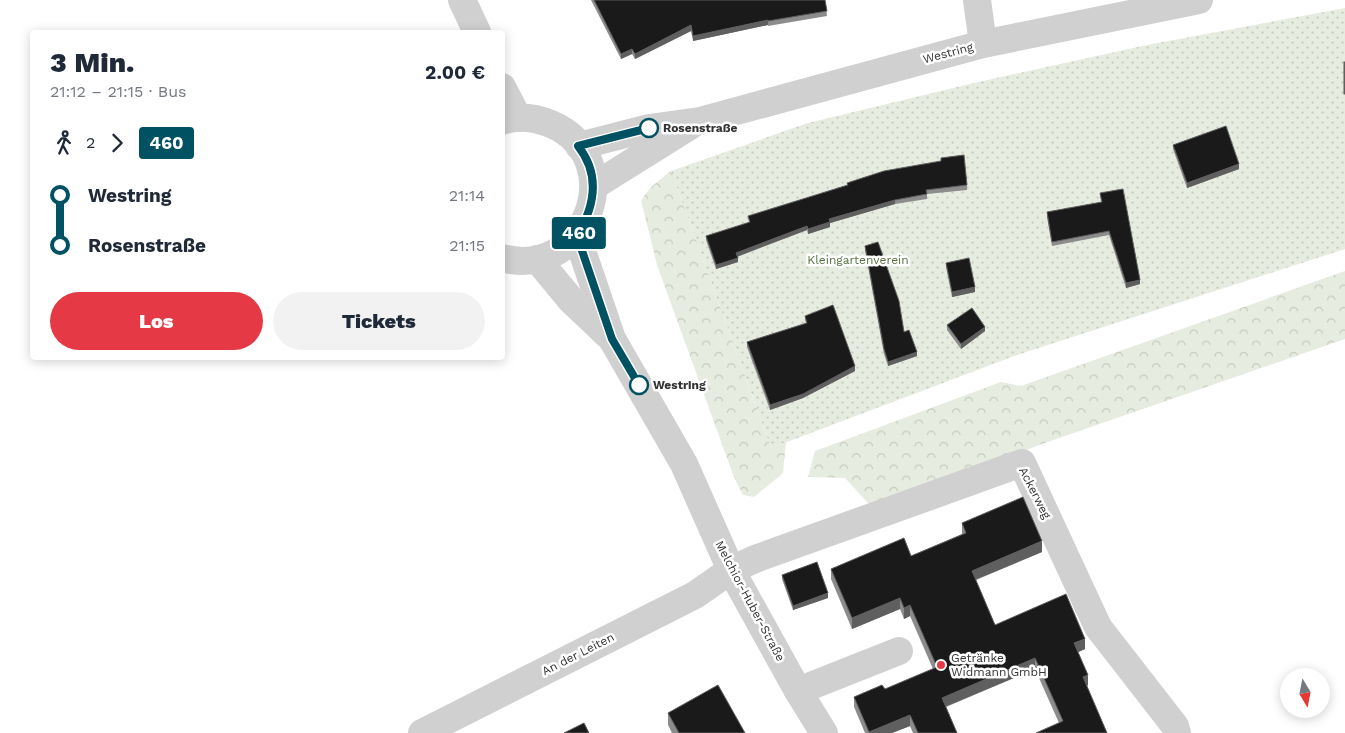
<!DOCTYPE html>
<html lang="de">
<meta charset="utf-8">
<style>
body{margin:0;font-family:"Work Sans",sans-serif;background:#f2f2f3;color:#1f2937;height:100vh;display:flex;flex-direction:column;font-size:19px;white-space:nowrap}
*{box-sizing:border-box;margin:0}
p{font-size:16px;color:#747a83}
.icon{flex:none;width:28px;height:28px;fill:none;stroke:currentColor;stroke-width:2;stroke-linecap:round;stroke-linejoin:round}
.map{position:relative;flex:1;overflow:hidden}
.details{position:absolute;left:30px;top:30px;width:475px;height:330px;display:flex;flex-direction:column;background:#fff;border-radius:5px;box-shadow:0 2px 12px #0003}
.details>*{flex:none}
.badge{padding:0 10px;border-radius:4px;font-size:18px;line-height:32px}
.needle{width:32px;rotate:170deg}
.buttons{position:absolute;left:1280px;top:668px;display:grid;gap:10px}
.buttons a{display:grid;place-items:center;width:50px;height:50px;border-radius:50%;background:#fff;box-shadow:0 2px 12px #0003;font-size:25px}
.map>.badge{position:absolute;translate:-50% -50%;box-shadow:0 0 0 2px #fff}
.legs{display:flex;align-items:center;gap:8px;height:55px;padding:0 20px;font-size:16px}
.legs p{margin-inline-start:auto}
.headline{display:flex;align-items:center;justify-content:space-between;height:85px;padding:0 20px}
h1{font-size:28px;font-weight:800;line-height:38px}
.primary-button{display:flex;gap:10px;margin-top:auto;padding:10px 20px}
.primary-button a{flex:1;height:58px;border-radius:30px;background:#e63946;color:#fff;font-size:20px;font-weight:800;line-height:58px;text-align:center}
.primary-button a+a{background:#f2f2f3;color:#1f2937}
ul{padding:0 20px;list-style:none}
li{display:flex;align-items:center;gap:18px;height:50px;font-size:19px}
li i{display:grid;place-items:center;width:8px;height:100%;margin:0 6px;background:currentColor}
li i::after{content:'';width:12px;height:12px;margin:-6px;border:4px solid;border-radius:50%;background:#fff}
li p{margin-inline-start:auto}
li:first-child i{background:linear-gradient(#0000 50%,currentColor 0)}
li:last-child i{background:linear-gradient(currentColor 50%,#0000 0)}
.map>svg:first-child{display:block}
.grass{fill:url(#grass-dots)}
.forest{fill:url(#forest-crowns)}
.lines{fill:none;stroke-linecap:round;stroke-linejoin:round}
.minor{stroke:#d0d0d0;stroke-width:28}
.wall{fill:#8c8c8c}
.shaded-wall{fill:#5f5f5f}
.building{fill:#1a1a1a;stroke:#5f5f5f}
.line-1-casing{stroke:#fff;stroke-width:11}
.line-1{stroke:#005262;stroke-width:8}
.stop-1-dot{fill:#fff;stroke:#005262;stroke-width:2.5}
.poi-dot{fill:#e63946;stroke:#fff;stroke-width:2}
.labels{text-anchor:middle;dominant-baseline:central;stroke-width:5;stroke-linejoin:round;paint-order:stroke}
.street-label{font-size:12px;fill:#333;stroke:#fff}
.stop-label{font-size:12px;font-weight:bold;fill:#333;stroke:#fff;text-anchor:start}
.park-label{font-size:12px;fill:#56703f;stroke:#fff}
.poi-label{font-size:12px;fill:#333;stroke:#fff;text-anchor:start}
</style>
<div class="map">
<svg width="1345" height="733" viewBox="0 0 1345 733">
<defs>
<pattern id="grass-dots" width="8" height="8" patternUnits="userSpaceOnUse" patternTransform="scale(1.25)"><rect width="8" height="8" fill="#e6ecdf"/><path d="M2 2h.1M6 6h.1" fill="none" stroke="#c6cbc0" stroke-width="1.8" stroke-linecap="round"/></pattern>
<pattern id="forest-crowns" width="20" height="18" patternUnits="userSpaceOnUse" patternTransform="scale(1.25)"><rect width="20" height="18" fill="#e6ecdf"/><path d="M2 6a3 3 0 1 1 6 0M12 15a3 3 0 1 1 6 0" fill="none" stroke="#c6cbc0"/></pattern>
</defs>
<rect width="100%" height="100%" fill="#fff"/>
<!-- grass -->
<polygon class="grass" points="1345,8 1345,249 1017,355 771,448 671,171 808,123 974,83 1147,45"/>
<!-- forest -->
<g class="forest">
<polygon points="671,171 771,448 786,442 783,473 754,497 743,495 734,477 657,265 641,200 651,187"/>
<polygon points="1345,271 1345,339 1039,445 1004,459 869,504 845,478 808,477 815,451 1001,382 1021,386"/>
</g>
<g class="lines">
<!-- minor -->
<g class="minor">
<polyline points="462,0 477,32"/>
<polyline points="977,0 983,44"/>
<polyline points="502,87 518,118"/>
<path d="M 502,121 C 518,115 536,118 551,124 C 631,158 587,281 502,258"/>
<polyline points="579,146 649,128 700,121 983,44 1199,0"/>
<polyline points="594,186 690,126"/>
<polyline points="577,236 612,339 684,464 731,570 798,691 824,733"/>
<polyline points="537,259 571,300 609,336"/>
<polyline points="798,691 899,651"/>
<polyline points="422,733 695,595 731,570 755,559 1022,463 1098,627 1175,726 1177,733"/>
</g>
</g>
<!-- wall -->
<g class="wall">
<polygon points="591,0 825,0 827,16 768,26 768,25 693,41 691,31 635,59 632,54 621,59"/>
<polygon points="1173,145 1239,169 1187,188 1173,149"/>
<polygon points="847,183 967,185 967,190 927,194 927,199 895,204 830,223 830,227 808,234 807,230 737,257 738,262 716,269 706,240 706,236 749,223 748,216 847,185"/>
<polygon points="1100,193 1140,284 1126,288 1109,235 1052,246 1047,217 1047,212 1101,202"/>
<polygon points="865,246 904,332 917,356 888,366 884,354 865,250"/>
<polygon points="946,263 975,292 952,297 946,267"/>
<polygon points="805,316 855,371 803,398 770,410 747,347 747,342 806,323 805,320"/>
<polygon points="947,325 985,331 961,349 947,330"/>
<polygon points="962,523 1042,552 976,580 995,625 1085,649 1078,652 1088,685 1087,686 1107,733 1059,723 1035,669 946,707 957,733 913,733 910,726 892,733 865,733 854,707 854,697 885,689 933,669 910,616 904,619 900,609 852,629 831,579 831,569 911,556 962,534"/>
<polygon points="782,575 828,598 793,610 782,579"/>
<polygon points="668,713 745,733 672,733 668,725"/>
</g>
<!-- shaded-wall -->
<g class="shaded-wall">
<polygon points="768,20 768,25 693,41 693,36"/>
<polygon points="691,25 691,31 635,59 635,54"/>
<polygon points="632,49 632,54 621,59 621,54"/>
<polygon points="1239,164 1239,169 1187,188 1187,183"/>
<polygon points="895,200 895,204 830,223 830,227 808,234 808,229 829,219"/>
<polygon points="807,226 807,230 736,257 736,253"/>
<polygon points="738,258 738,262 716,269 716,265"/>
<polygon points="1140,280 1140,284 1126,288 1126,283"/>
<polygon points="975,287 975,292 952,297 952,292"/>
<polygon points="985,327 985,331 961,349 961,344"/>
<polygon points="917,352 917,356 888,366 888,362"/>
<polygon points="855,366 855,371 803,398 770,410 770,405"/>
<polygon points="1042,541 1042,552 972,581 972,571"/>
<polygon points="828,593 828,598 793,610 793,606"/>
<polygon points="900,598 900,609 852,629 852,618"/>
<polygon points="910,605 910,616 904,619 904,608"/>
<polygon points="1085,639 1085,649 1074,654 1074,643"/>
<polygon points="1035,658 1035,669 942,708 942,698"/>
<polygon points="1088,675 1088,685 1083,688 1083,677"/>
<polygon points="910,715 910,726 892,733 869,733 869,732"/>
</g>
<!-- building -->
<g class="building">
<polygon points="594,0 825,0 827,11 768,21 768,20 693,36 691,25 635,54 632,49 621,54"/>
<rect x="1344" y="62" width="1" height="32"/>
<polygon points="1226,126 1239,164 1187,183 1173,145"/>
<polygon points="964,155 967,185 926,190 927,194 895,200 829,219 830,222 808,229 807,226 736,253 738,258 716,265 706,236 750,222 748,216 848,185 847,183 884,171 941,161 941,158"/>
<polygon points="1123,189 1140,280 1126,283 1109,231 1052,242 1047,212 1102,202 1100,193"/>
<polygon points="878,242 899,301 904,332 909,330 917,352 888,362 884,349 865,246"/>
<polygon points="969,258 975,287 952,292 946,263"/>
<polygon points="833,305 855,366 803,394 770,405 747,342 807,323 805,316"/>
<polygon points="972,308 985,327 961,344 947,325"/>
<polygon points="1023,497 1042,541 972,571 995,625 1066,594 1085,639 1074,643 1088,675 1083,677 1107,733 1036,733 1063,721 1035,658 942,698 957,733 918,733 910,715 869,732 854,697 882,685 885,689 937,667 910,605 904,608 900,598 852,618 831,569 904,538 911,556 966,533 962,523"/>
<polygon points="817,562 828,593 793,606 782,575"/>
<polygon points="718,685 745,733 679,733 668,713"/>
<polygon points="584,723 589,733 564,733"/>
</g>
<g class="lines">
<!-- line-1 casing -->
<g class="line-1-casing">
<path id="line-1" d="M 639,385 L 612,339 L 577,236 C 595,206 601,175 578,146 L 649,128"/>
</g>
<!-- line-1 -->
<use href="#line-1" class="line-1"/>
</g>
<!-- markers -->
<g class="stop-1-dot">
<circle cx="649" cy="128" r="9"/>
<circle cx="639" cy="385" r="9"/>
</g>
<circle class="poi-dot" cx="941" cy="665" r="5"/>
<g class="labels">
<!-- street labels -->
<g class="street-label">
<text transform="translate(948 53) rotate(-15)">Westring</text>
<text transform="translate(1035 493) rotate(63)">Ackerweg</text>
<text transform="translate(750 601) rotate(62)">Melchior-Huber-Straße</text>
<text transform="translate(578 654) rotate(-27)">An der Leiten</text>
</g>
<!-- stop labels -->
<g class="stop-label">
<text x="663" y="128">Rosenstraße</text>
<text x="653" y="385">Westring</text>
</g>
<!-- park labels -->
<g class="park-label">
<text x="858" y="260">Kleingartenverein</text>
</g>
<!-- poi labels -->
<g class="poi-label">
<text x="951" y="658">Getränke<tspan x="951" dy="14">Widmann GmbH</tspan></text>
</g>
</g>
</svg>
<div class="buttons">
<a><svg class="needle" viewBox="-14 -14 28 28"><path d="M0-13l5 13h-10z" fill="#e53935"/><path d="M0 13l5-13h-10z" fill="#747a83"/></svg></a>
</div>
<b class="badge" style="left:579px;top:233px;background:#005262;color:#fff">460</b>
<section class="details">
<div class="headline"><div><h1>3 Min.</h1><p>21:12 – 21:15 · Bus</p></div><b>2.00 €</b></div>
<div class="legs"><svg class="icon" aria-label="walk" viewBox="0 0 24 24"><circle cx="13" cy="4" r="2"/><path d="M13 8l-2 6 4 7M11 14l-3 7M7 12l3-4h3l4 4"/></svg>2<svg class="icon" aria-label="forward" viewBox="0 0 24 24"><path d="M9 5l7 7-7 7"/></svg><b class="badge" style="background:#005262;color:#fff">460</b></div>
<ul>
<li><i style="color:#005262"></i><b>Westring</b><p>21:14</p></li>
<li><i style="color:#005262"></i><b>Rosenstraße</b><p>21:15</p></li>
</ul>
<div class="primary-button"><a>Los</a><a>Tickets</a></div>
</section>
</div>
